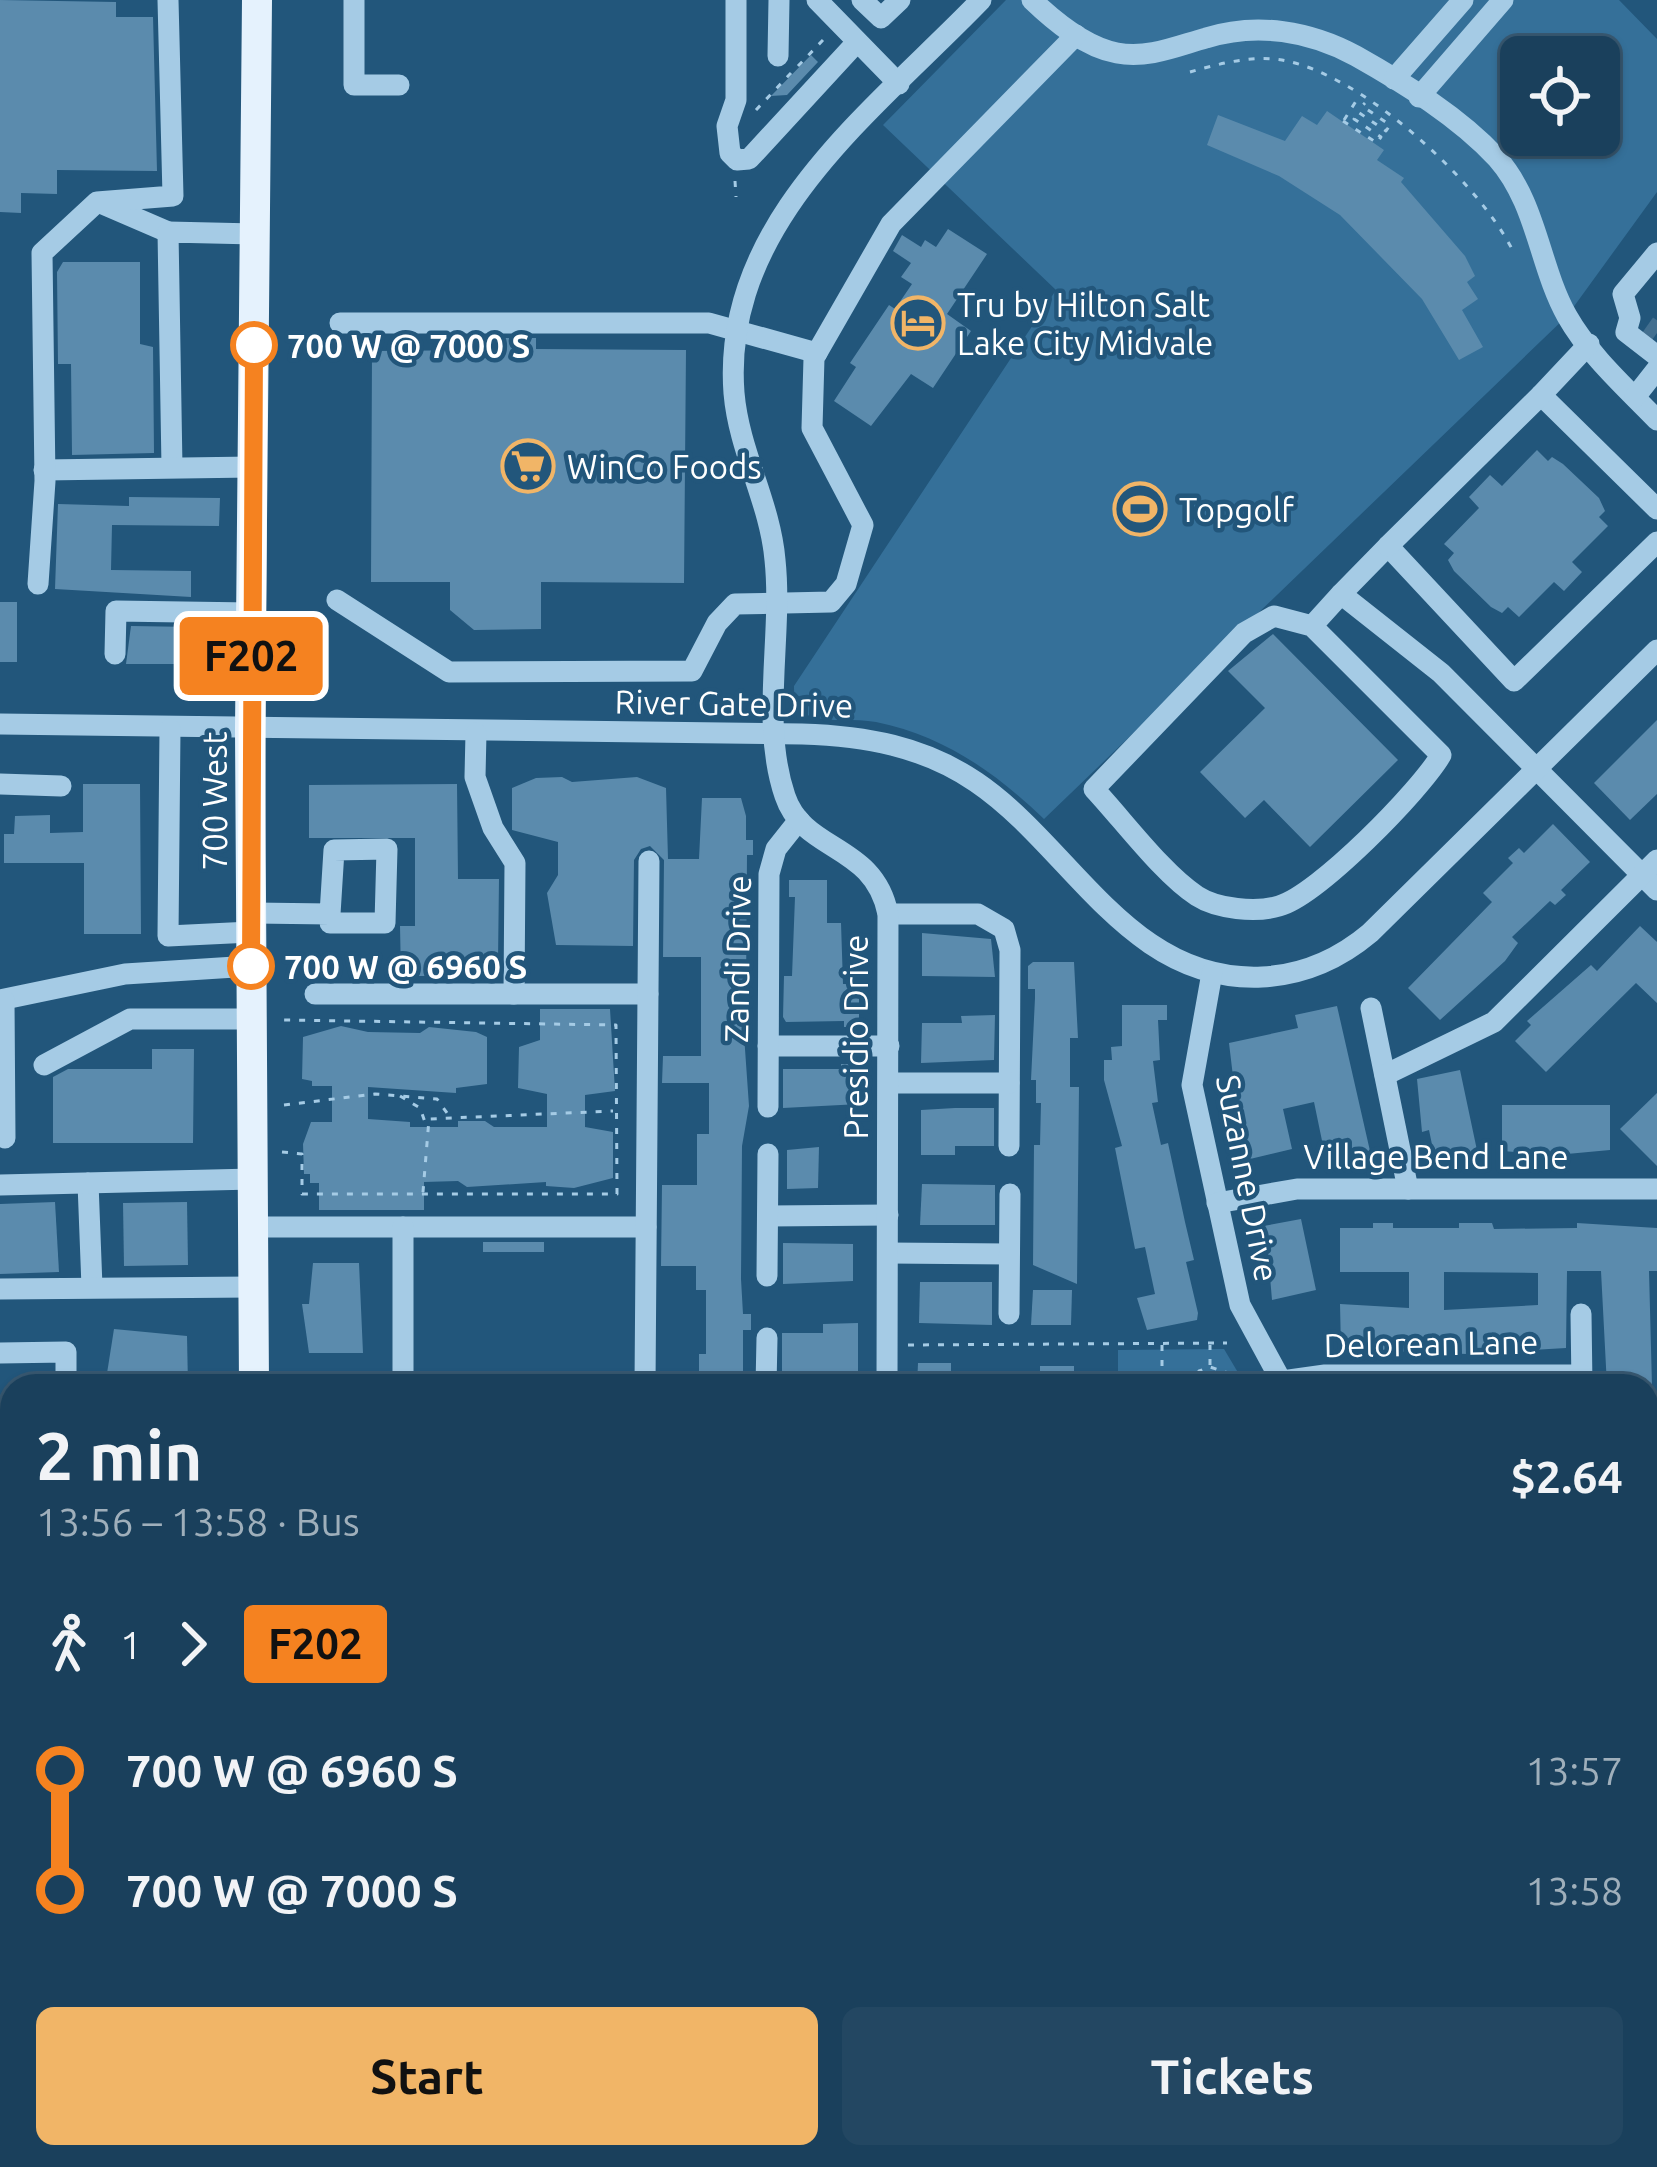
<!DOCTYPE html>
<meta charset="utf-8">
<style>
body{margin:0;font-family:Ubuntu,sans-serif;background:#234762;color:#f1f3f6;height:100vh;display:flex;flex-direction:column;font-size:45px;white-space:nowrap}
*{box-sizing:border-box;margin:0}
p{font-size:39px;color:#9fafbb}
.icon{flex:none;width:66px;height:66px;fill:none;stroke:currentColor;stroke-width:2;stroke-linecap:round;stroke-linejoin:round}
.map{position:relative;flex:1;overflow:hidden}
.sheet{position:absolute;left:0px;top:1374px;width:1659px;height:795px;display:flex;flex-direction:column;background:#1a405c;border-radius:36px 36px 0 0;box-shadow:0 3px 9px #0004,0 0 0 3px #385972}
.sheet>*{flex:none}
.badge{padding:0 24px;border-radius:9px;font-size:42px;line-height:78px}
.buttons{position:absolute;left:1500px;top:36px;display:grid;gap:24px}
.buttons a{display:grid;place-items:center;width:120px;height:120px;border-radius:18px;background:#1a405c;box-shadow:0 3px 9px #0004,0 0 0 3px #385972;font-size:60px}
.map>.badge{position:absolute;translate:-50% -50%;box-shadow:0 0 0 6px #fff}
.legs{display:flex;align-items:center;gap:18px;height:132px;padding:0 36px;font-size:39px}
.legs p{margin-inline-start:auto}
.head{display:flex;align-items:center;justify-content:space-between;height:204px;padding:0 36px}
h1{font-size:66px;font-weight:600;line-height:90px}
.primary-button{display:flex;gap:24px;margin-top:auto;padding:24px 36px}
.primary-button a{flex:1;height:138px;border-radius:18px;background:#f1b567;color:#111;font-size:48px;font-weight:600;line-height:138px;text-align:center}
.primary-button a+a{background:#234762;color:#f1f3f6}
ul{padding:0 36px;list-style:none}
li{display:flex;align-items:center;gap:42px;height:120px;font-size:45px}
li i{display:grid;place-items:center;width:18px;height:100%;margin:0 15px;background:currentColor}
li i::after{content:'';width:30px;height:30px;margin:-15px;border:9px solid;border-radius:50%;background:#1a405c}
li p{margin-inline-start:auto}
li:first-child i{background:linear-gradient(#0000 50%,currentColor 0)}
li:last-child i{background:linear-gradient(currentColor 50%,#0000 0)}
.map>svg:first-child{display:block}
.green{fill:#357099;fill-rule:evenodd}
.building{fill:#5b8bad;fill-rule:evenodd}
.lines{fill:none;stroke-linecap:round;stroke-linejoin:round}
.minor-tunnel{stroke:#436f8f;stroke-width:21;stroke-dasharray:21 10;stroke-linecap:butt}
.path{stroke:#a5cbe5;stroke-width:3;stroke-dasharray:6 9;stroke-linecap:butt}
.minor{stroke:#a5cbe5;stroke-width:21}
.major{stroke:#e5f2fd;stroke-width:30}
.line-1-casing{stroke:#fff;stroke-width:27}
.line-1{stroke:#f58220;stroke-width:18}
.stop-1-dot{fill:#fff;stroke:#f58220;stroke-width:6}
.labels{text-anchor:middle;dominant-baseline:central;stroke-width:9;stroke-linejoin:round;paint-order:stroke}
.poi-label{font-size:33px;fill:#fff;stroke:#22567b;text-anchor:start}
.stop-label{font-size:33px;font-weight:bold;fill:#fff;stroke:#22567b;text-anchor:start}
.street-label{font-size:33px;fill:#fff;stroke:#22567b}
</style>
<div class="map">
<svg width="1657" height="2167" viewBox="0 0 1657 2167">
<rect width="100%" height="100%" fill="#22567b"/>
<!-- green -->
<g class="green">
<path d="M 1006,0 L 1619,0 L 1657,39 L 1657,192 L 1567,316 L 1044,819 C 995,772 944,736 876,722 C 855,718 830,723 810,716 C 796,711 794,699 794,686 L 1056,290 L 883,125 ZM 1521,57 L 1599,57 L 1599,135 L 1521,135 Z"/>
<polygon points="1224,1349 1246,1386 1118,1386 1118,1350"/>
</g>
<!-- building -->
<g class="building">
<polygon points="0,0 116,2 116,17 153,17 157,171 57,170 57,194 21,193 21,213 0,212"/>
<polygon points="833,46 787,95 771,96 811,55 818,62"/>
<polygon points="1327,111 1384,150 1377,160 1404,178 1401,182 1465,256 1475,276 1467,282 1478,299 1462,310 1483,347 1459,360 1422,299 1340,215 1279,176 1207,145 1218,115 1285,141 1302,116 1317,125"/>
<polygon points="948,229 987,254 947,314 971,331 933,388 911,374 871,426 834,401 856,367 850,363 889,305 895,309 912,284 901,277 911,263 893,251 902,235 921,247 925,240 936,247"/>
<polygon points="63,262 140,262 140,344 153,347 154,453 72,455 71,364 58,364 57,272"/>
<polygon points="492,338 536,338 536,349 686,350 684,583 541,582 541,629 474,630 450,610 450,582 371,582 372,351 492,350"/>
<polygon points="1537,450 1548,461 1552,457 1563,464 1599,498 1605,511 1599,517 1608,526 1572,562 1582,572 1564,591 1554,582 1519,617 1508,607 1502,613 1491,607 1454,571 1448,560 1454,553 1444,544 1479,508 1469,497 1490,475 1502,486"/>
<polygon points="129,497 220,498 219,526 112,525 111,570 191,571 191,597 55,589 58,504 129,506"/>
<rect x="0" y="602" width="17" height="60"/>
<polygon points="131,626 193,627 193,664 126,664"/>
<polygon points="1273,634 1398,760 1310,847 1264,800 1245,818 1200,772 1265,708 1228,671"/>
<polygon points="1657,720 1657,794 1630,820 1594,783"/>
<polygon points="562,777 572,782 637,777 666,788 668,859 699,859 702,798 741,798 746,816 746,840 753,840 753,855 747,855 746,992 741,992 749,1106 742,1146 741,1279 743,1314 751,1314 751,1330 743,1330 743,1386 699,1386 699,1354 706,1354 706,1290 696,1290 696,1266 661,1266 662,1185 697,1185 697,1134 709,1134 709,1083 662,1083 663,1056 701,1056 701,957 663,957 664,860 650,846 641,849 634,860 633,946 556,945 547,893 558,875 558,842 512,830 512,788 536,778"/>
<polygon points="83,784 140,784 141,934 84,934 84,863 4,863 4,834 14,834 15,816 50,815 50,833 83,832"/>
<polygon points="457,784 458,879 499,879 498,961 479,961 479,976 401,976 400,926 415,926 415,838 309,838 309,785"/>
<polygon points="1553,824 1590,862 1561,890 1566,895 1555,905 1550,901 1512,937 1518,943 1505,961 1440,1020 1408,988 1492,902 1483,893 1513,863 1508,858 1519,848 1524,853"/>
<polygon points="789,880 827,880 827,923 841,923 843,984 859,984 859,1027 844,1027 844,1021 786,1022 783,1017 784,976 792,976 795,897 789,897"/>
<polygon points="1640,926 1657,942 1657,1003 1636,983 1546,1072 1515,1041 1531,1025 1527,1021 1591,965 1597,971"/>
<polygon points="922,933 991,939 995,977 922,976"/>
<polygon points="1033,962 1074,962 1078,1038 1070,1038 1070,1087 1079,1087 1077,1284 1033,1265 1034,1145 1040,1145 1041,1103 1036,1103 1036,1080 1031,1080 1035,998 1035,989 1028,989 1028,966"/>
<polygon points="1122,1005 1167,1005 1167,1020 1158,1020 1160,1060 1153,1061 1158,1102 1152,1103 1161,1145 1168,1143 1185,1222 1194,1260 1186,1262 1198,1313 1197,1320 1147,1330 1137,1298 1155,1294 1145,1247 1135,1249 1115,1148 1122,1146 1104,1080 1104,1060 1112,1060 1111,1047 1122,1046"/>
<polygon points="1337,1006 1370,1151 1326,1160 1314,1102 1283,1109 1292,1149 1250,1159 1226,1086 1234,1085 1229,1043 1298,1028 1295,1015"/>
<polygon points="540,1009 610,1009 615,1091 585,1095 585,1127 613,1132 613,1178 574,1188 546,1186 546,1182 467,1187 458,1181 424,1182 424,1210 319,1210 319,1183 310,1183 310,1174 304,1174 303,1144 311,1122 332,1122 332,1086 312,1086 312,1081 302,1079 303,1037 341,1026 368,1032 420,1033 429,1027 476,1032 487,1037 487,1084 456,1088 456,1093 368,1087 368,1119 410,1122 410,1127 458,1127 458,1121 485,1121 494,1127 547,1127 547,1094 518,1088 519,1047 540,1040"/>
<polygon points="995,1015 994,1060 921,1063 922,1023 962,1023 961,1016"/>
<polygon points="152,1049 194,1049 193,1143 53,1143 53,1077 68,1069 152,1069"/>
<polygon points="841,1064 860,1064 860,1104 783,1108 783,1069 841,1069"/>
<polygon points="1460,1070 1478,1155 1436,1164 1429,1130 1422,1132 1417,1079"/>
<polygon points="1657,1093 1657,1166 1620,1129"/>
<polygon points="1502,1105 1610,1105 1610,1150 1556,1155 1502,1151"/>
<polygon points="955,1108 994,1108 994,1146 955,1146 955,1155 921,1155 921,1110"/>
<polygon points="819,1147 818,1188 787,1189 787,1150"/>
<polygon points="922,1184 995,1185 995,1225 920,1225"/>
<polygon points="55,1202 59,1272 0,1274 0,1204"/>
<polygon points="187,1202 188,1265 124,1266 123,1203"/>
<polygon points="1301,1219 1316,1290 1272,1300 1267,1241 1261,1242 1258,1227"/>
<path d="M 1373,1223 L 1393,1223 L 1393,1228 L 1459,1228 L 1459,1223 L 1492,1223 L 1494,1229 L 1577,1228 L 1577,1223 L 1657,1228 L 1657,1271 L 1649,1271 L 1652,1386 L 1607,1386 L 1601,1271 L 1567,1271 L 1566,1348 L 1467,1354 L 1341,1349 L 1340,1304 L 1409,1308 L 1409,1272 L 1340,1272 L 1340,1228 L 1373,1228 ZM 1444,1272 L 1538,1273 L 1538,1305 L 1444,1310 Z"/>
<rect x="483" y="1242" width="61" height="10"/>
<polygon points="783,1243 853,1244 853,1281 783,1284"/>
<polygon points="313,1263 359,1263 363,1353 309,1353 302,1304 309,1304"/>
<polygon points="920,1282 992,1282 992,1325 919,1323"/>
<polygon points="1033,1290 1072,1290 1071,1325 1031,1325"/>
<polygon points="858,1323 858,1378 842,1378 842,1372 782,1372 782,1333 823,1333 823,1324"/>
<polygon points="114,1329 187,1336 188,1386 105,1386"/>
<polygon points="918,1363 951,1363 951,1386 917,1386"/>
<rect x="1040" y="1366" width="34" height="20"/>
</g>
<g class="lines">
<!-- minor-tunnel -->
<polyline class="minor-tunnel" points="1647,326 1657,333"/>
<!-- path -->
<g class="path">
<polyline points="798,66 824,39"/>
<path d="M 1190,72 C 1218,64 1252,55 1282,60 C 1362,74 1478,181 1513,251"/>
<polyline points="756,110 791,73"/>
<polyline points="1344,120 1358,98"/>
<polyline points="1343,121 1377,143 1381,137 1354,119 1358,112 1386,131 1390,125 1362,106 1365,103"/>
<polyline points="735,181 736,197"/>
<polyline points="400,1096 420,1108 425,1122"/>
<polyline points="284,1105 375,1094 437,1099 447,1113"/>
<polyline points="282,1152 302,1154 302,1194 617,1194 616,1025 284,1020"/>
<polyline points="423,1192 429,1119 613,1111"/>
<polyline points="908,1345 1227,1343"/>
<polyline points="1162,1345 1162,1374"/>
<polyline points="1210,1365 1210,1345"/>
<polyline points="1190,1386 1199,1371 1210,1367 1228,1373 1235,1386"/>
<polyline points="1647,1764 1657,1755"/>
</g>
<!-- minor -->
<g class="minor">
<polyline points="354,0 354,85 399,85"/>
<polyline points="736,0 736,100 727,126 730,153 737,160 749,159 857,42"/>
<polyline points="817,0 899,84"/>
<polyline points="862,0 881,18 900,0"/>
<path d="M 1032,0 C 1055,22 1085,47 1117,53 C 1148,59 1177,46 1206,38 C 1257,22 1310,31 1356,56 C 1404,83 1459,117 1497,158 C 1537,203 1539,266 1567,316 C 1589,355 1626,388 1657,420"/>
<polyline points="778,56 779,0"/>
<polyline points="1394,79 1463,0"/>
<polyline points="1419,97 1503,0"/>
<polyline points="103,204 168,232"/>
<polyline points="1657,253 1623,294 1630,318 1626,332 1657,356"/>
<polyline points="340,323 709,323 817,353"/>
<polyline points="1589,344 1541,395 1657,509"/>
<polyline points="1635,397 1657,369"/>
<polyline points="172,467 168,232 255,234"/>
<polyline points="44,470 252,467"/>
<polyline points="1657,542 1514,681 1388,546 1341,594 1441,673 1657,890"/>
<polyline points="1388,546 1541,395"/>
<polyline points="38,584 45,481 42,253 97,202 173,196 168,0"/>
<polyline points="337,600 449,672 692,671 717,623 735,604 831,602 846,584 863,525 812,428 814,358 891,224 1076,35"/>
<path d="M 1312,626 L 1274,616 L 1244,633 L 1094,789 C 1123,820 1163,874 1197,896 C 1217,909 1256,913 1279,906 C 1318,895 1420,791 1441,755 L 1312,626 L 1341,594"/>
<polyline points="115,654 116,611 251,613"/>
<path d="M 0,724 L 802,734 C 865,736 923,746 976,782 C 1072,847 1129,983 1262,977 C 1302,975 1339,959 1370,933 L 1657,650"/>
<polyline points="170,729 168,936 251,932"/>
<polyline points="476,733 475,777 493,828 515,863 514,994"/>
<polyline points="0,784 61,786"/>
<polyline points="251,913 330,914 330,923 385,923 387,849 334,850 330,914"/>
<polyline points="888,914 978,914 1004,929 1010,950 1009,1146"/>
<polyline points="1212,973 1192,1085 1240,1305 1284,1386"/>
<polyline points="315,994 648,994"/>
<polyline points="0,1000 125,974 251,966"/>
<polyline points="4,1000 5,1138"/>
<polyline points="1371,1008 1408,1189"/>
<polyline points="768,1046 889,1046"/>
<polyline points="44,1065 130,1019 252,1019"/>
<polyline points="1385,1075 1494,1022 1657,860"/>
<polyline points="889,1083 1009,1083"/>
<polyline points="768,1107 769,874 776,849 799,820"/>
<polyline points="88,1183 92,1287"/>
<polyline points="0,1185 253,1179"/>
<polyline points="1217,1203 1297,1189 1657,1189"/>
<polyline points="768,1216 888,1215"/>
<polyline points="253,1227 646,1227"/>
<polyline points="888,1253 1009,1254"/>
<polyline points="767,1276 768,1154"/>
<polyline points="0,1289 253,1287"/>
<polyline points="1009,1314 1010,1194"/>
<polyline points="1581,1314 1582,1386"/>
<polyline points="0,1353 66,1352 66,1386"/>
<polyline points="1282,1381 1325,1375 1582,1375"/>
<polyline points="403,1386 403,1227"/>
<polyline points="645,1386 649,861"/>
<polyline points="766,1386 767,1338"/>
<path d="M 887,1386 L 888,914 C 874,843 804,853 785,796 C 760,723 783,636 775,560 C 770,502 739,452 734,393 C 721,222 874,111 981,0"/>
<polyline points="11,1428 12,1455"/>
<polyline points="0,1493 12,1492"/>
<polyline points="0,2011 12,2011"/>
<polyline points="838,2167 838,2157"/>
<polyline points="1631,2167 1631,2157"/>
</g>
<!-- major -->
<g class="major">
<polyline points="254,1386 250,730 257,0"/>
<polyline points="250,2167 250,2157"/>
</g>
</g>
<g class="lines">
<!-- line-1 casing -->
<g class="line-1-casing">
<polyline id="line-1" points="251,966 254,345"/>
</g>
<!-- line-1 -->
<use href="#line-1" class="line-1"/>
</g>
<!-- icons -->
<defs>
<g id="hotel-ring" transform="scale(2.7)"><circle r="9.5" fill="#22567b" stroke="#f1b567" stroke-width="1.5"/><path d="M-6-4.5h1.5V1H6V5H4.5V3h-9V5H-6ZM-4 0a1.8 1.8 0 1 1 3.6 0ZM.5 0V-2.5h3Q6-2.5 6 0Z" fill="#f1b567"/></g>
<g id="supermarket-ring" transform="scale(2.7)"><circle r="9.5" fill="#22567b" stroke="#f1b567" stroke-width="1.5"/><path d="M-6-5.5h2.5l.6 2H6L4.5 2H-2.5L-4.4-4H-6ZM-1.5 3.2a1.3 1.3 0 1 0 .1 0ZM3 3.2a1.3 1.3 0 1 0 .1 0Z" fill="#f1b567"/></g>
<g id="stadium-ring" transform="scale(2.7)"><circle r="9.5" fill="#22567b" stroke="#f1b567" stroke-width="1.5"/><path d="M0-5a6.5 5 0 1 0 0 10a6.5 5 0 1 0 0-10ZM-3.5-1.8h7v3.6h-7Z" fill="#f1b567"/></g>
</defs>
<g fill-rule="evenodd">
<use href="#hotel-ring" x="918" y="323"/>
<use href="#supermarket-ring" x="528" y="466"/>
<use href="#stadium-ring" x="1140" y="509"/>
</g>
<!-- markers -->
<g class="stop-1-dot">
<circle cx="254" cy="345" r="21"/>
<circle cx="251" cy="966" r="21"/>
</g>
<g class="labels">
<!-- poi labels -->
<g class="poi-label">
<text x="957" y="304">Tru by Hilton Salt<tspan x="957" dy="38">Lake City Midvale</tspan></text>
<text x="567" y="466">WinCo Foods</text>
<text x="1179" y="509">Topgolf</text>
</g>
<!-- stop labels -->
<g class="stop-label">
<text x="287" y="345">700 W @ 7000 S</text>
<text x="284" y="966">700 W @ 6960 S</text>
</g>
<!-- street labels -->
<g class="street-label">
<text transform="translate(734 703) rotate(1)">River Gate Drive</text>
<text transform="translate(214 801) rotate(-90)">700 West</text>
<text transform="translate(737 959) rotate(-89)">Zandi Drive</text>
<text transform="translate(855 1037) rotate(-90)">Presidio Drive</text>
<text x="1436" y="1156">Village Bend Lane</text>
<text transform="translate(1248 1178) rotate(79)">Suzanne Drive</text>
<text transform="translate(1431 1343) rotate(-1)">Delorean Lane</text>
</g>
</g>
</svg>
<div class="buttons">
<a><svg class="icon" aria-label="locate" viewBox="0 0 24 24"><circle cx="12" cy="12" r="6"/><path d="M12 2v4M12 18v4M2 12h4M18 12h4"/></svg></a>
</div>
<b class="badge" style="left:251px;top:656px;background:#f58220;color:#111">F202</b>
<section class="sheet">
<div class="head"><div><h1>2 min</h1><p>13:56 – 13:58 · Bus</p></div><b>$2.64</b></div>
<div class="legs"><svg class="icon" aria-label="walk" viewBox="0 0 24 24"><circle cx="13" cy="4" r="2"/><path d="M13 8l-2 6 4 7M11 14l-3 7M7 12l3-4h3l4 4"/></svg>1<svg class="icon" aria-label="forward" viewBox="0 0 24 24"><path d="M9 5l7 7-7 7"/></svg><b class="badge" style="background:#f58220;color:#111">F202</b></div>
<ul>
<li><i style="color:#f58220"></i><b>700 W @ 6960 S</b><p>13:57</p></li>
<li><i style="color:#f58220"></i><b>700 W @ 7000 S</b><p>13:58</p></li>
</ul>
<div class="primary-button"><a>Start</a><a>Tickets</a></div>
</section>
</div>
